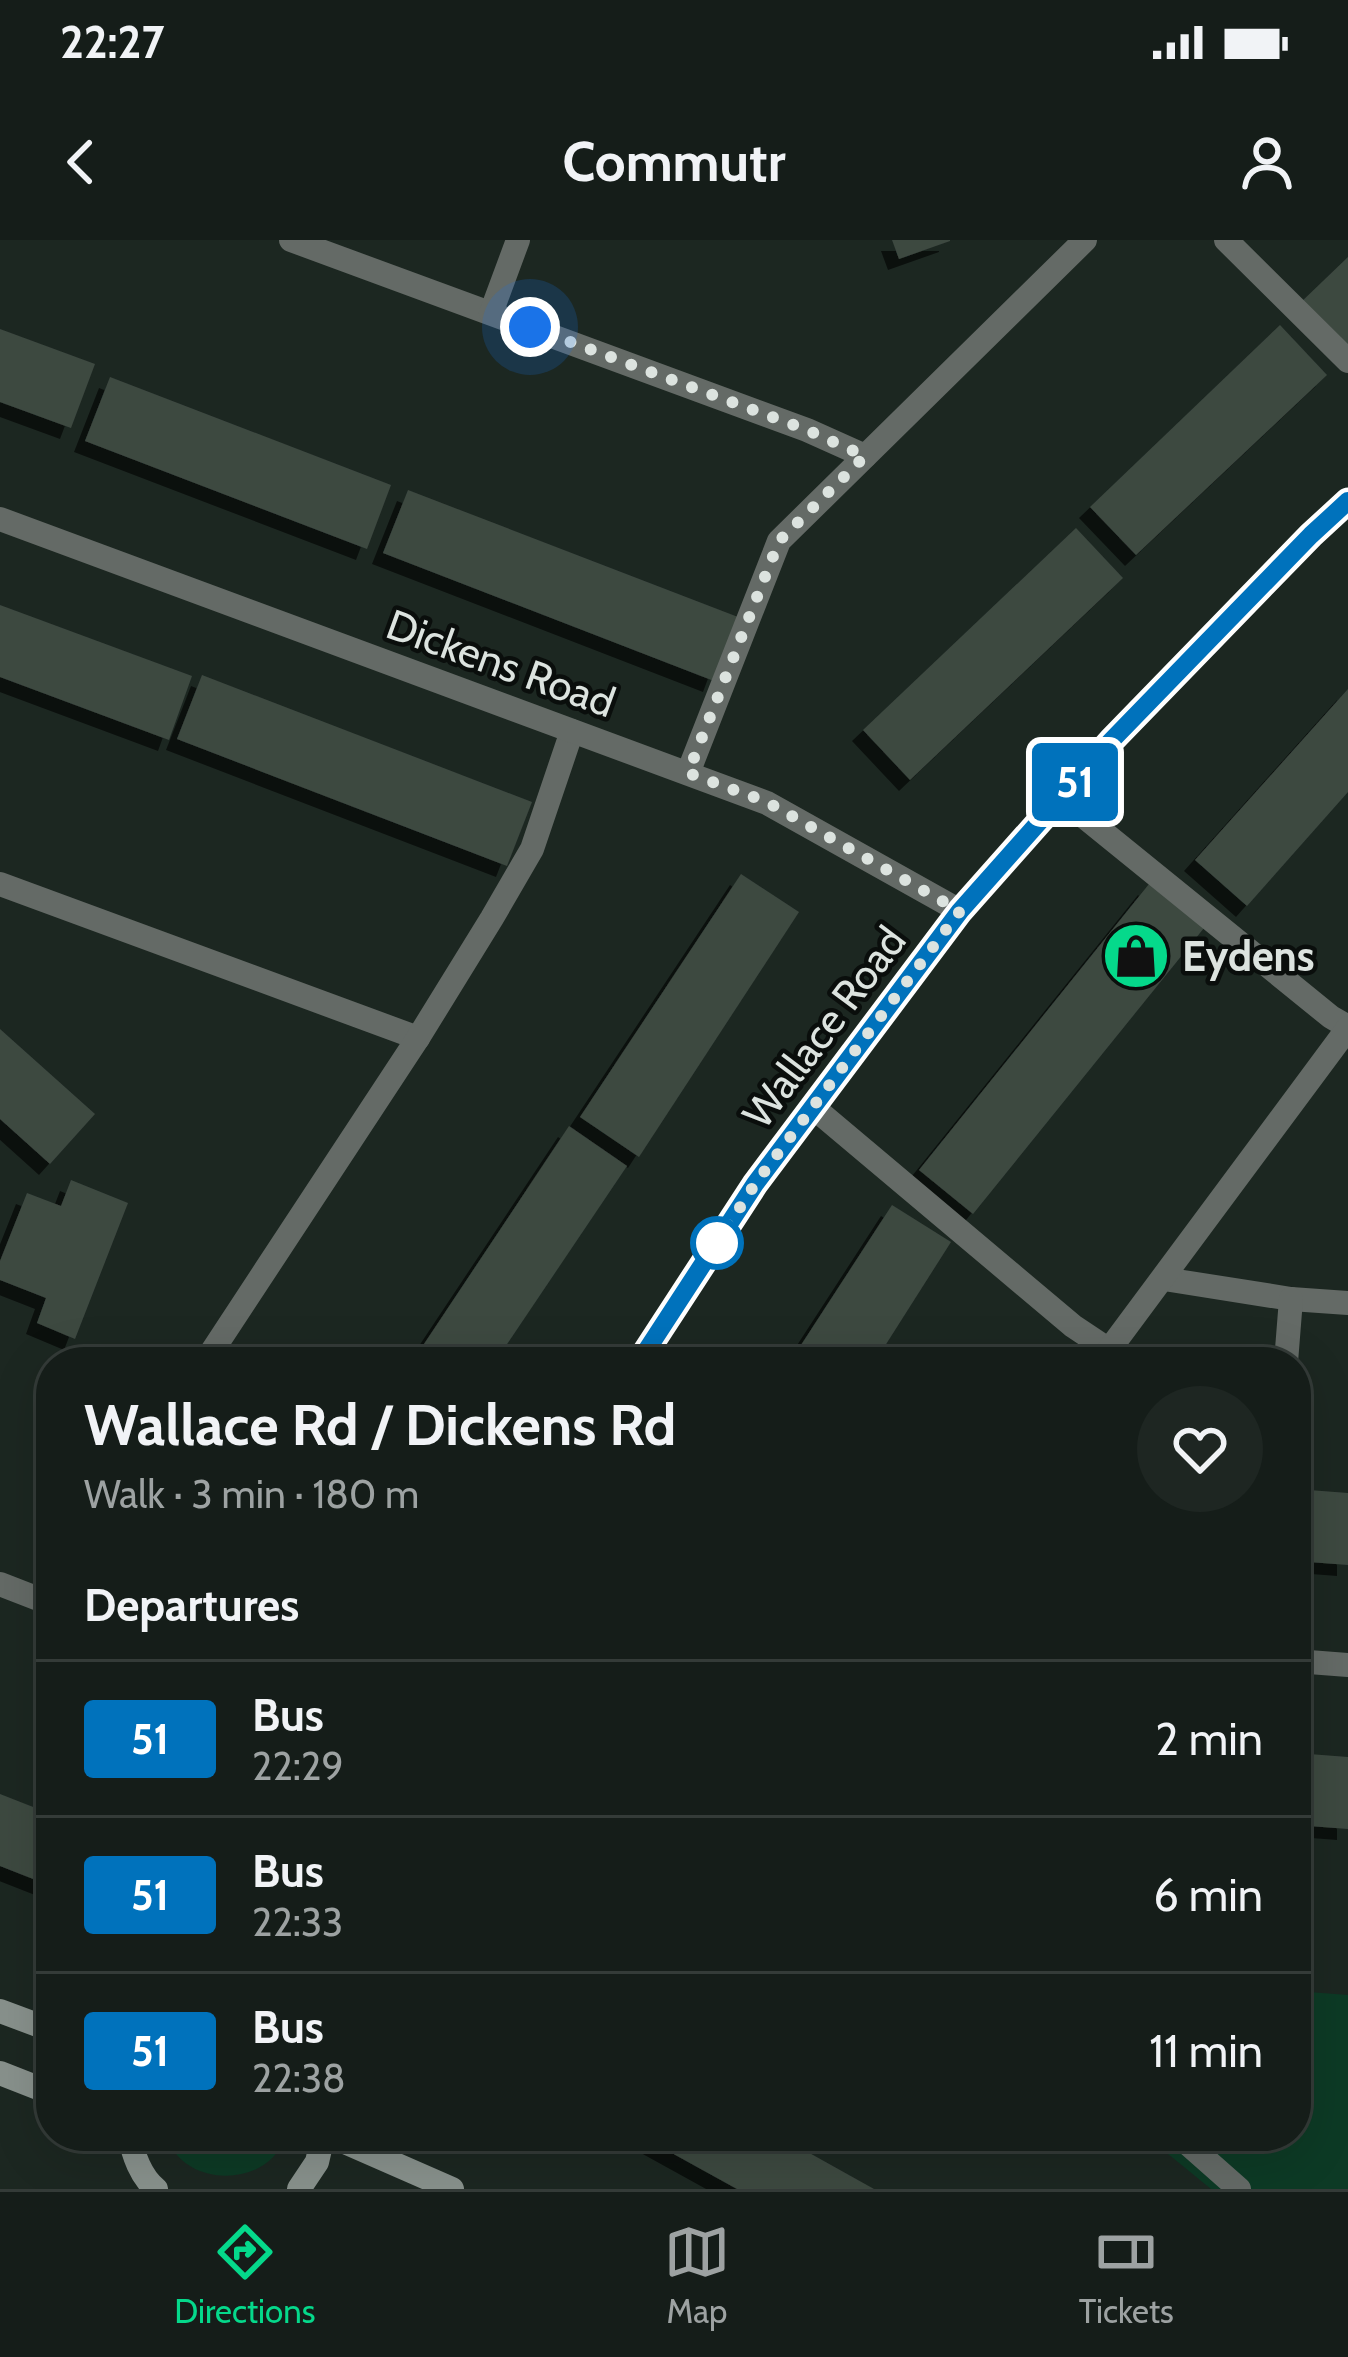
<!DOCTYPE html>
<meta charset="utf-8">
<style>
body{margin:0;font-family:Cabin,sans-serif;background:#1e2622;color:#f1f3f6;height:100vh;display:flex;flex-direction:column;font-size:45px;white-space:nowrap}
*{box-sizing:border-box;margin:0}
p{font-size:39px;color:#9da2a2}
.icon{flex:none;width:66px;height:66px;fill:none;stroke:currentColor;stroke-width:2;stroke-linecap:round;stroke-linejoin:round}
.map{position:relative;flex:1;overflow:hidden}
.details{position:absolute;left:36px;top:1107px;width:1275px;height:804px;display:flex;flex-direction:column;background:#151d19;border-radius:48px;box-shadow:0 12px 48px #0002,0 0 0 3px #343b38}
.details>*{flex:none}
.badge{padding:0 24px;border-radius:9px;font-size:42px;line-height:78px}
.you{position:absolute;width:60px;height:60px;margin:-30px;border:9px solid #fff;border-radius:50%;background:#1a73e8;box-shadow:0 0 0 18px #1a73e833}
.map>.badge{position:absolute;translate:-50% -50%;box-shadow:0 0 0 6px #fff}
h2{padding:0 48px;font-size:45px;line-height:108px}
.round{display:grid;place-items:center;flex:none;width:126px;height:126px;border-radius:63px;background:#1e2622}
.headline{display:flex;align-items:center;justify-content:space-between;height:204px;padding:0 48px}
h1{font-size:57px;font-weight:700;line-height:90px}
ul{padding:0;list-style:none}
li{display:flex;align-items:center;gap:36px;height:156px;padding:0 48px;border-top:3px solid #343b38}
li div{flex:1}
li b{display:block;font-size:45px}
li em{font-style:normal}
li .badge{min-width:132px;font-weight:700;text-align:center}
.status{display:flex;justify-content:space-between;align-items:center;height:84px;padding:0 60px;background:#151d19;direction:ltr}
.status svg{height:33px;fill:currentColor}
header{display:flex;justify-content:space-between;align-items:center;height:156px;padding:0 48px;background:#151d19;font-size:54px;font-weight:700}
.menu{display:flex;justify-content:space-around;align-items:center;height:168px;border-top:3px solid #343b38;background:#151d19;font-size:33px;color:#9da2a2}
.menu a{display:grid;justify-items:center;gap:6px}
.menu .selected{color:#05d98b}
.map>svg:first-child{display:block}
.green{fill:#0d3a25}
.building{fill:#3d4841;filter:url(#shadow)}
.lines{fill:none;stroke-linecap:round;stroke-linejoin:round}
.service{stroke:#646a66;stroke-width:24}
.minor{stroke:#646a66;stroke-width:24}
.tertiary{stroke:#646a66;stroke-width:24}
.secondary{stroke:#88918c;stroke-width:24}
.line-casing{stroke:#fff;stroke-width:27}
.line{stroke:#0072bc;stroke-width:18}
.walk{stroke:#dce3df;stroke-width:12;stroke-dasharray:0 21.6}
.stop-dot{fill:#fff;stroke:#0072bc;stroke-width:6}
.labels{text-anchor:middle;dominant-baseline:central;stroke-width:9;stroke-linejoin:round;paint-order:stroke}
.street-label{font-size:42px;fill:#dce3df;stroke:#0a0e0c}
.poi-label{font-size:42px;font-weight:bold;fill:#dce3df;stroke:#0a0e0c;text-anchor:start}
</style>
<div class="status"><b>22:27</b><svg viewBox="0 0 49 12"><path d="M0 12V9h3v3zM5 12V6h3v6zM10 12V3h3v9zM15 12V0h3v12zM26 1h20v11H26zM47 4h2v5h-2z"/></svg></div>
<header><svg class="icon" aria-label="back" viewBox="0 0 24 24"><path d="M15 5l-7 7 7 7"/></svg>Commutr<svg class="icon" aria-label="person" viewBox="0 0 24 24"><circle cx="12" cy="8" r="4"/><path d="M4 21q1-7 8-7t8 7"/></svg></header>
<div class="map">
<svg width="1348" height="1949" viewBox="0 0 1348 1949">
<defs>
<filter id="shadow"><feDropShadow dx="-11" dy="11" stdDeviation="0" flood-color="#0009"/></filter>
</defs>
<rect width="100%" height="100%" fill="#1c2721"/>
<!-- green -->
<g class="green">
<polygon points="1296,1751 1348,1755 1348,1949 1211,1949 1146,1896 1296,1896"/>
<path d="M 167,1896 L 285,1896 C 270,1949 182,1949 167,1896 Z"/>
</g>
<!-- building -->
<g class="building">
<polygon points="892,0 950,0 950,1 899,19"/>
<polygon points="1348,17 1348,111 1298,65"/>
<polygon points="1280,85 1327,135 1136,315 1090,267"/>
<polygon points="0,89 95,124 71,188 0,162"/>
<polygon points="110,137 391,245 367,309 85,201"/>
<polygon points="408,250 738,377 714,441 383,313"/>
<polygon points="1076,288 1123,338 910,540 863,490"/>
<polygon points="0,365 192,436 169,500 0,437"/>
<polygon points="202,435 532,562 507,626 177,499"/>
<polygon points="1348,449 1348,552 1247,666 1195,620"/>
<polygon points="741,634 799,672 639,917 580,877"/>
<polygon points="1149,644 1204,688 973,974 919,930"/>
<polygon points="0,789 95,874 50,924 0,879"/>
<polygon points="569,886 627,926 495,1122 412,1122"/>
<polygon points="71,940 128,963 75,1099 37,1083 46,1058 0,1040 0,1021 27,953 61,966"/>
<polygon points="892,965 951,1002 876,1120 874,1122 790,1122"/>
<polygon points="1296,1249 1348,1253 1348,1325 1296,1321"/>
<polygon points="1296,1513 1348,1517 1348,1589 1296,1585"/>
<polygon points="0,1554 51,1574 51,1646 0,1626"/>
<polygon points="641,1896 779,1896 874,1949 737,1949"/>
</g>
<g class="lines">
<!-- service -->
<g class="service">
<polyline points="291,0 807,190 865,216"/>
<polyline points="1226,0 1348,121"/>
<polyline points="491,73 518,0"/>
<polyline points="688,533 779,301 1085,0"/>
<polyline points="1061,558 1331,777 1348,787"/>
<polyline points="0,644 418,798"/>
<polyline points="814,868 1073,1086 1109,1110"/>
<polyline points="1164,1039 1291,1059 1348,1063"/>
<polyline points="205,1122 418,798 492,678 532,609 572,491"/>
<polyline points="1103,1122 1109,1110 1348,788"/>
<polyline points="1286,1122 1291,1059"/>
<polyline points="0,1344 36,1358 51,1350"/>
<polyline points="1179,1896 1239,1949"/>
</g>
<!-- minor -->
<g class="minor">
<polyline points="0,279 767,563 960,671"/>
<polyline points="1296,1421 1348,1425"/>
</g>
<!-- tertiary -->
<polyline class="tertiary" points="639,1122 755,944 960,671 1111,501 1311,295 1348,261"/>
<!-- secondary -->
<g class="secondary">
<polyline points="0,1771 51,1790"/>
<polyline points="0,1833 51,1853"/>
<path d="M 130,1896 C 133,1915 141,1937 156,1949"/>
<polyline points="331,1896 452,1949"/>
<polyline points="299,1949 317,1922 323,1896"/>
</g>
</g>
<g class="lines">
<!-- line casing -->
<g class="line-casing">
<polyline id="line" points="639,1122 755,944 960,671 1111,501 1311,295 1348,261"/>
</g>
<!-- line -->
<use href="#line" class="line"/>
<!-- walk -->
<polyline class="walk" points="530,87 807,190 865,216 779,301 688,533 767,562 960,671 755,944 709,1015 717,1003"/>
</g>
<!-- icons -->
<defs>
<g id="shop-disc" transform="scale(3.45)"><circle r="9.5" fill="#05d98b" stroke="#0a0e0c"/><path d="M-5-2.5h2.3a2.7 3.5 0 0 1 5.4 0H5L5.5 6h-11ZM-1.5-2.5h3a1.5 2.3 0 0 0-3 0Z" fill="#111"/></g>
</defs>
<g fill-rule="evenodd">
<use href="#shop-disc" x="1136" y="716"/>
</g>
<!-- markers -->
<circle class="stop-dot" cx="717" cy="1003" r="24"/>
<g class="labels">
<!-- street labels -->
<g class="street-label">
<text transform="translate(501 423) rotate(20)">Dickens Road</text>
<text transform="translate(824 787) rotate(-53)">Wallace Road</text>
</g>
<!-- poi labels -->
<g class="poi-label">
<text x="1182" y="716">Eydens</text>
</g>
</g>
</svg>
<div class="you" style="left:530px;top:87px"></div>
<b class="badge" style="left:1075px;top:542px;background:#0072bc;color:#fff">51</b>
<section class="details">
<div class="headline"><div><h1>Wallace Rd / Dickens Rd</h1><p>Walk · 3 min · 180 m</p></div><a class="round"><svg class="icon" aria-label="heart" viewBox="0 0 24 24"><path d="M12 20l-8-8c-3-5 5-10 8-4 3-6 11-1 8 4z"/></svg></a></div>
<h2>Departures</h2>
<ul>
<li><span class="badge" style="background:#0072bc;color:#fff">51</span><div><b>Bus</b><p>22:29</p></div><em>2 min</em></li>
<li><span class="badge" style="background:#0072bc;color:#fff">51</span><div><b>Bus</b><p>22:33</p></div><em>6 min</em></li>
<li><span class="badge" style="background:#0072bc;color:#fff">51</span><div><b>Bus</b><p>22:38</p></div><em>11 min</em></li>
</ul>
</section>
</div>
<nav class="menu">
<a class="selected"><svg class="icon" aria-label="directions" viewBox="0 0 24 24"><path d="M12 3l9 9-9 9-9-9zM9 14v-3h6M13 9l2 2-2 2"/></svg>Directions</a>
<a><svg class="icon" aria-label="map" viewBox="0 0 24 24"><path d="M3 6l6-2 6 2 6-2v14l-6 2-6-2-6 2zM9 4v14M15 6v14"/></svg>Map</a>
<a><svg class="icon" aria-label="tickets" viewBox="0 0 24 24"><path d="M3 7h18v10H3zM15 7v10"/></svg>Tickets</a>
</nav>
